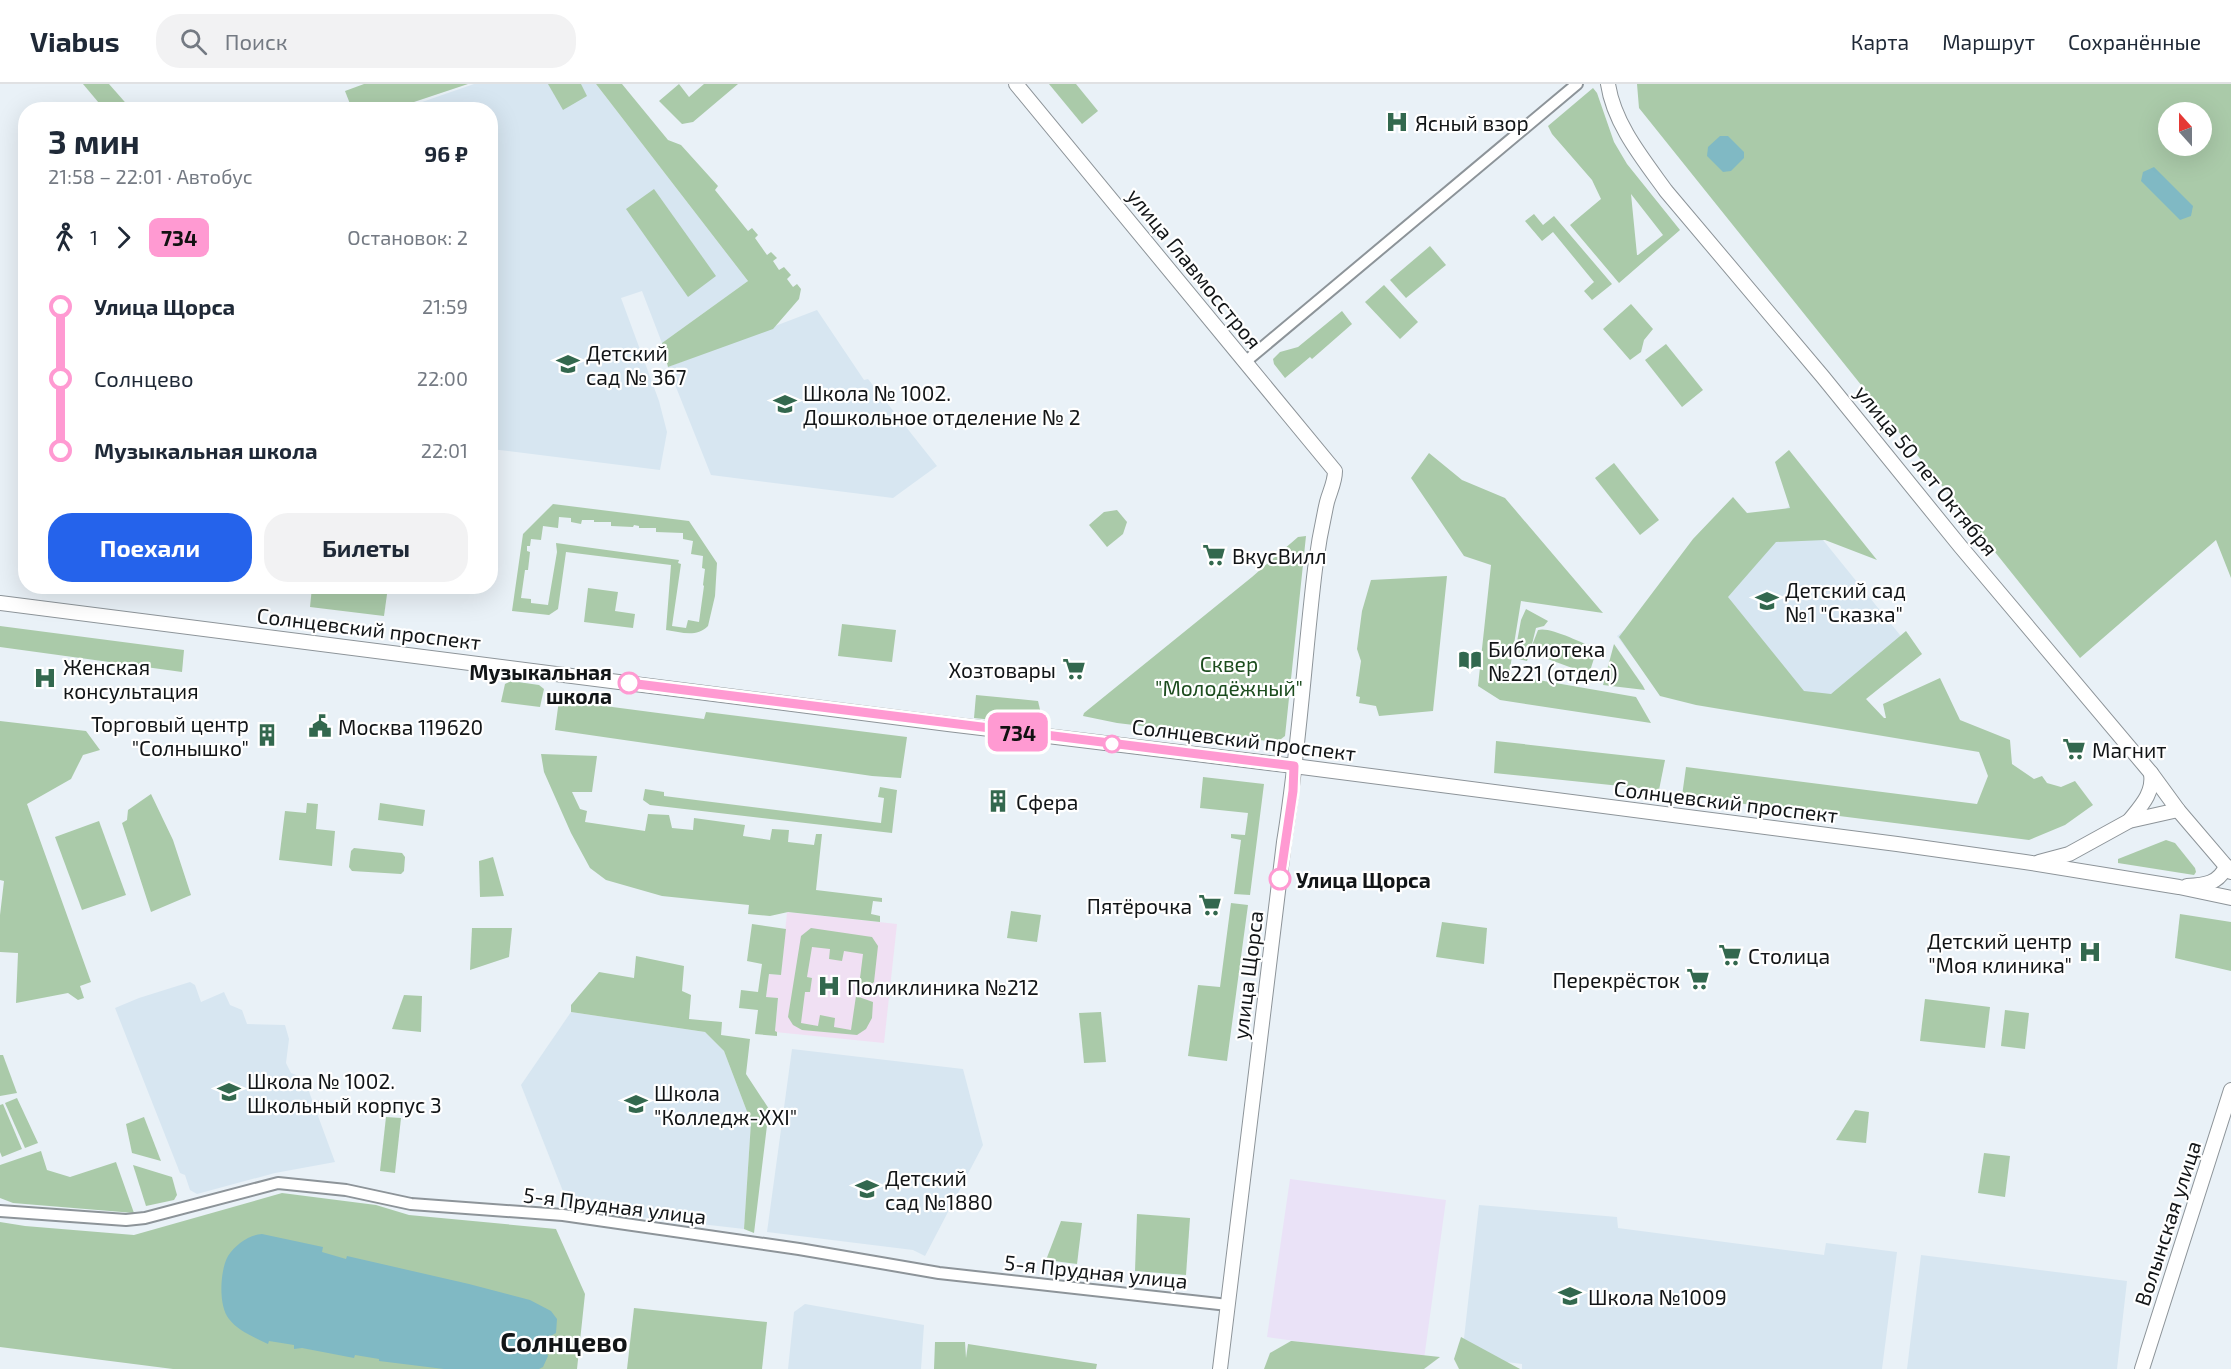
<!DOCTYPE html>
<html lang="ru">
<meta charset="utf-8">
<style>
body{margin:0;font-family:"Exo 2",sans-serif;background:#f2f2f3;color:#1f2937;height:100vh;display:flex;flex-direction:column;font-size:22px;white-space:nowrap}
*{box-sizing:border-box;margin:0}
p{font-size:20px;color:#747a83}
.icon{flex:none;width:33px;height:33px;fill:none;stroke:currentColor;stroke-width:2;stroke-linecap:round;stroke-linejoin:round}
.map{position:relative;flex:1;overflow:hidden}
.drawer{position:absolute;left:18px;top:18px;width:480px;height:492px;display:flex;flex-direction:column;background:#fff;border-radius:24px;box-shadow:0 6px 24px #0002}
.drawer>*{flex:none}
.badge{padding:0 12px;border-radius:9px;font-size:21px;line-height:39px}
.needle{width:39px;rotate:339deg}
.fabs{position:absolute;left:2158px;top:18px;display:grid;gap:12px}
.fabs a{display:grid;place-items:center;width:54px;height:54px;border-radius:50%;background:#fff;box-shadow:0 6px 24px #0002;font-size:30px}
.map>.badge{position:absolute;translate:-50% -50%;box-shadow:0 0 0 3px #fff}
.legs{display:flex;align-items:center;gap:9px;height:66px;padding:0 30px;font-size:20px}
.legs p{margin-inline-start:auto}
.headline{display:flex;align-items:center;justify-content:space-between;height:102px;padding:0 30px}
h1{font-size:33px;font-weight:700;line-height:45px}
.cta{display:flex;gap:12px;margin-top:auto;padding:12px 30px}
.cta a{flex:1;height:69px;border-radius:24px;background:#2563eb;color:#fff;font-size:24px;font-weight:700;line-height:69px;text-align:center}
.cta a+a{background:#f2f2f3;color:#1f2937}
ul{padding:0 30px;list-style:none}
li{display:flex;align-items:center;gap:21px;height:72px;font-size:22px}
li i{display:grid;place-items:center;width:9px;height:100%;margin:0 8px;background:currentColor}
li i::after{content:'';width:15px;height:15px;margin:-8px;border:4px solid;border-radius:50%;background:#fff}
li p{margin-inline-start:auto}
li:first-child i{background:linear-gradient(#0000 50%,currentColor 0)}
li:last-child i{background:linear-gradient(currentColor 50%,#0000 0)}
header{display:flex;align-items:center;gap:36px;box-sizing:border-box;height:84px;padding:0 30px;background:#fff;border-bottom:2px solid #e0e1e3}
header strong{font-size:28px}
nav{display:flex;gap:33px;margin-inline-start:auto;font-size:21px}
.search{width:420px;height:54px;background:#f2f2f3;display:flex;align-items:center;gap:15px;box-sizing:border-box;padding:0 21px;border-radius:24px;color:#747a83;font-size:22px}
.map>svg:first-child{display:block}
.commercial{fill:#eae2f7}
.built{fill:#d7e6f1}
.medical{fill:#f0e0f3}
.green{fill:#aacaa9;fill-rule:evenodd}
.water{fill:#80b9c4}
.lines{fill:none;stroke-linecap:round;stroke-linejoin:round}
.minor-casing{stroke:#8d9499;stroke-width:14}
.tertiary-casing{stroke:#8d9499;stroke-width:16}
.minor{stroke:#fff;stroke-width:10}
.tertiary{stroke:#fff;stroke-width:14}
.line-1-casing{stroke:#fff;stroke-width:14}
.line-1{stroke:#ff9ad2;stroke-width:9}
.stop-1-dot{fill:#fff;stroke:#ff9ad2;stroke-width:3}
.labels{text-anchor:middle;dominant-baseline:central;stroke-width:4.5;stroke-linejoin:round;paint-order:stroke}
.poi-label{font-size:21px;fill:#121517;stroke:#fff;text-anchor:start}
.street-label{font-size:21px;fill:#121517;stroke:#fff}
.park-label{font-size:21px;fill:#1c4c1e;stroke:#fff}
.stop-label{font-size:21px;font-weight:bold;fill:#121517;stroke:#fff;text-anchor:end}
.district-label{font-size:27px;font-weight:bold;fill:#121517;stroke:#fff}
</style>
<header>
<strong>Viabus</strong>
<div class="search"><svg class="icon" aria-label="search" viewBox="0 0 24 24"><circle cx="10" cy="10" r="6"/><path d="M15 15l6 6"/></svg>Поиск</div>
<nav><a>Карта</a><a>Маршрут</a><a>Сохранённые</a></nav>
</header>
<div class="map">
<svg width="2231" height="1285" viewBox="0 0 2231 1285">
<rect width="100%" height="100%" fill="#e9f1f7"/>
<!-- commercial -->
<polygon class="commercial" points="1290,1095 1446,1116 1424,1275 1267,1253"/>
<!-- built -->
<g class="built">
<polygon points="474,0 596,0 748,197 662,259 642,207 621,214 659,317 667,348 660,386 491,365 490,26 399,26"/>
<polygon points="817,226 864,296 868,295 937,382 893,414 711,391 668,283"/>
<polygon points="1793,419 1917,572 1854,624 1653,600 1617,552 1712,478 1716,482"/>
<polygon points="190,898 195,901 201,918 224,908 230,921 242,926 247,940 285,941 289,955 286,979 291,989 304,994 335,1078 275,1089 197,1110 190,1106 185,1091 180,1089 115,924 139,914"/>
<polygon points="571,928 705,948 724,967 751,1038 744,1145 570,1125 521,1001"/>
<polygon points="792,965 963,985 983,1061 925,1172 913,1166 767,1148"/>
<polygon points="1479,1121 1617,1133 1618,1144 1824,1171 1826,1159 1897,1168 1882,1285 1522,1285 1522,1280 1462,1272"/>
<polygon points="1921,1171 2127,1197 2117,1285 1907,1285"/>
<polygon points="805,1220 924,1241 921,1285 788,1285 794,1228"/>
</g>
<!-- medical -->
<polygon class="medical" points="787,828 897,840 884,959 775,948 778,915 766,913 769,890 781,891"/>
<!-- green -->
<g class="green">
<polygon points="83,0 109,0 131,25 104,25"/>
<polygon points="364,0 468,0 393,25 352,25 345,7"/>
<polygon points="548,0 581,0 587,12 563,26"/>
<polygon points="596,0 622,0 668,56 681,61 718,102 715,106 748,147 752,144 758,151 755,154 767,171 771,168 777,174 773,177 779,186 784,183 791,191 787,195 793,203 797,200 801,205 799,215 773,245 668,283 662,259 748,197"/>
<polygon points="679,0 689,13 704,0 738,0 693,38 682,40 659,17"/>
<polygon points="1049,0 1076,0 1098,27 1082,40"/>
<path d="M 1637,0 L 2231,0 L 2231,494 L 2216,456 L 2080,574 L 1639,24 ZM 2169,28 L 2202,28 L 2202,62 L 2169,62 Z"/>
<path d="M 1593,4 L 1597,9 L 1614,58 L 1627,80 L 1680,146 L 1619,199 L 1570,141 L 1601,115 L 1592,96 L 1552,50 L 1548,42 ZM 1631,110 L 1663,151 L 1638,171 L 1637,171 Z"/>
<polygon points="654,105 716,192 688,213 626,125"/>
<polygon points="1534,130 1543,141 1554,132 1612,200 1592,216 1584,207 1594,198 1553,148 1542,157 1525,137"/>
<polygon points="1430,162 1446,181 1406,214 1390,196"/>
<polygon points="1384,201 1418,238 1400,255 1365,218"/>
<polygon points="1631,220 1653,245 1644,256 1641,268 1630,276 1603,245"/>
<polygon points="1342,227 1352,240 1312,275 1310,273 1285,294 1274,280 1273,275 1280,268 1298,263"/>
<polygon points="1666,260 1703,306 1682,323 1645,276"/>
<polygon points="1789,366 1877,476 1825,456 1776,458 1728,513 1804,607 1831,610 1906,547 1922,570 1866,615 1884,634 1886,634 1883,620 1940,594 1960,636 2010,656 2012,680 2034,695 2042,692 2047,699 2061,703 2075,697 2093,721 2065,741 2029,756 1682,712 1686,683 1977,720 1988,692 1979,668 1696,621 1660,612 1619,553 1693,455 1733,413 1747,429 1790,424 1775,378"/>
<polygon points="1429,369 1462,396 1505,414 1603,529 1521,517 1509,591 1636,613 1651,639 1500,616 1478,602 1491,481 1464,472 1411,394"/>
<polygon points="1614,379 1659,436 1640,451 1595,394"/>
<path d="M 553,420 L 689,437 L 717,479 L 715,512 L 708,542 C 696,554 681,548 666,546 L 671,481 L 566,468 L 558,525 L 549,531 L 512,527 L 523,450 ZM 559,433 L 571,434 L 571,438 L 581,440 L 582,436 L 594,436 L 594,438 L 611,438 L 611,442 L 633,443 L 634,441 L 639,442 L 639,444 L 656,444 L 656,448 L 683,449 L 683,455 L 693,457 L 691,470 L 703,472 L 702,484 L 705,485 L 703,501 L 704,502 L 699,538 L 688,536 L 686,544 L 672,542 L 681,480 L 678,479 L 679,476 L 556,459 L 557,468 L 548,521 L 531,519 L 531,515 L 521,514 L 525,486 L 528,486 L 530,468 L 527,467 L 527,462 L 530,462 L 531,455 L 541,456 L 543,442 L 558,444 Z"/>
<polygon points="1117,426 1127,438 1123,450 1107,463 1089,441 1104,428"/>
<polygon points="1306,452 1285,652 1277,658 1117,639 1083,632 1084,629 1252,493 1298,453"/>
<polygon points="1447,492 1433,627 1379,632 1376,622 1359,619 1360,613 1356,612 1361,577 1357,565 1362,527 1371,496"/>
<polygon points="312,503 388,503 384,532 310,523"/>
<polygon points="588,504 618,508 615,527 635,530 633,544 584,538"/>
<path d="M 1526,525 L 1548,537 L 1544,542 L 1536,544 L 1531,564 L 1538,546 C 1549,542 1582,559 1595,564 L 1596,568 L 1590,587 L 1586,589 L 1534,570 L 1531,565 L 1527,577 L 1514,574 L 1521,536 Z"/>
<polygon points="842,540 896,546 892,578 838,572"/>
<polygon points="0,542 184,566 182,588 0,563"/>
<polygon points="1614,560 1643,602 1645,606 1603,601"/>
<polygon points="511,597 539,601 544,605 540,623 501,618 505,600"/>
<polygon points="976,611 1038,617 1042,634 1041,637 1033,640 974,634"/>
<polygon points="559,616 704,635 706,628 907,653 901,694 872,692 555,646"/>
<polygon points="0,637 86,647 100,666 83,671 71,695 27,720 91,898 80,902 84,914 78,916 68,909 16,919 18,869 0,868 0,831 4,797 0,796"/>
<polygon points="1496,657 1665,676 1659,706 1494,689"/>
<polygon points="541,670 597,672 592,708 572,708 580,725 587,727 585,738 645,747 648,730 669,731 672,744 693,746 694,734 745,741 743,752 770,756 772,745 789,746 788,758 814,761 816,750 822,750 816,806 882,814 882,818 873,817 871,830 880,832 880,838 788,828 770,832 748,830 749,821 662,812 606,796 590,784 571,749 544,688"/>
<polygon points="1203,693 1264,700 1250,811 1234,810 1241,756 1231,754 1231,750 1245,751 1248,729 1200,724"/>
<polygon points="880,703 897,706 892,749 650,721 643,716 645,705 664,708 664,712 881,739 884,714 878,713"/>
<polygon points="151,710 173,756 191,811 151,828 122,739 127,736 128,726"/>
<polygon points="307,719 318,720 316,745 335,747 332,782 279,776 285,727 306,729"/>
<polygon points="380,719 425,726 423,742 378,736"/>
<polygon points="99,737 126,811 82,826 55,753"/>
<polygon points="2166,756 2175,759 2195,784 2196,788 2194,791 2118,779 2118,775"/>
<polygon points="354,764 402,769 405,773 404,787 401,790 352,787 349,783 351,767"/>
<polygon points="493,773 504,812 480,813 479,777"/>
<polygon points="1231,819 1248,821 1227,977 1188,972 1198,901 1220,903"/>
<polygon points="1011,827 1041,831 1037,858 1007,854"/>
<polygon points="2180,830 2231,838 2231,887 2175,874"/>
<polygon points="1442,838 1487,844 1484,880 1436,873"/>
<polygon points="752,840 786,845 781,891 769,890 766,913 778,914 775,947 777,948 777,952 755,950 758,926 739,924 741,906 758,908 762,880 747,877"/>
<polygon points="472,844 512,844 509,873 470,886"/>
<polygon points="811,844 872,853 878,862 874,898 868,903 859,902 863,870 844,867 842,877 829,875 830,865 812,863 807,893 812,894 810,908 805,908 801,939 818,942 820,931 835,934 834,943 851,946 856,912 873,918 872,934 866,945 857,951 802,946 793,941 788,933 801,852"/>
<polygon points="636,872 684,882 682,907 691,911 689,935 722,938 721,951 750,955 746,990 769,1025 754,1149 744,1145 751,1038 724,967 705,948 571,928 571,921 599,888 634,894"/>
<polygon points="404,911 422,912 421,948 392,945"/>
<polygon points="1925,915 1990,923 1985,964 1920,957"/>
<polygon points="2005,926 2029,929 2025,965 2001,962"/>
<polygon points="1101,928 1106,978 1084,979 1079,929"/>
<polygon points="0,971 3,971 17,1009 0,1012"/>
<polygon points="17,1014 38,1059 25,1064 5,1019"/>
<polygon points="3,1020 22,1065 2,1073 0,1068 0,1021"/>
<polygon points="1855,1026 1869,1028 1866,1059 1836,1056"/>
<polygon points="144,1033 161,1077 132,1069 126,1040"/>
<polygon points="386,1033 401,1034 395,1089 380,1087"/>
<polygon points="41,1067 47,1086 70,1093 116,1078 134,1129 13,1119 0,1114 0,1081"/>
<polygon points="1984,1069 2010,1072 2005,1113 1978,1109"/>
<polygon points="133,1081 172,1093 177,1111 174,1116 146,1122"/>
<polygon points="282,1109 376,1121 409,1131 556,1145 585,1210 577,1285 173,1285 0,1263 0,1138 25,1142 134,1151"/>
<polygon points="1137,1130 1190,1134 1186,1191 1135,1187"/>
<polygon points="1061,1137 1082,1139 1077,1180 1046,1176"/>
<polygon points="634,1224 767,1238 762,1285 627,1285"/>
<polygon points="1461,1253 1520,1285 1459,1285 1454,1275"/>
<polygon points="1291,1257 1292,1257 1440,1273 1424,1285 1264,1285 1270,1269"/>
<polygon points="935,1258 965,1258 966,1274 968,1260 1097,1280 1096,1285 934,1285"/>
</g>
<!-- water -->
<g class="water">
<polygon points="1720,52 1728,52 1744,68 1744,74 1731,87 1723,88 1707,72 1708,63"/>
<polygon points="2154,83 2193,122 2191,132 2180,136 2141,97 2143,88"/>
<path d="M 262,1150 L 323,1163 L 322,1168 L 346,1175 L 347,1172 L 469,1200 L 530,1216 L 551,1227 L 557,1235 L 556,1249 L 549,1253 L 544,1264 L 548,1272 L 543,1283 L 539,1285 L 444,1285 L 379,1277 L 379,1275 L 355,1271 L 354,1274 L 302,1264 L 294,1265 L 294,1261 L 269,1257 L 268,1260 C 254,1253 238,1247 229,1235 C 218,1222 220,1186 228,1172 C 236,1160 249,1151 262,1150 Z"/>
</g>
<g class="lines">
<!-- minor casing -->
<g class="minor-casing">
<g id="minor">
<polyline points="1245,278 1577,0"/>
<polyline points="0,1127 126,1136 145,1134 278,1099 346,1106 411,1120 563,1131 799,1165 939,1189 1228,1221"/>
</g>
</g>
<!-- tertiary casing -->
<g class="tertiary-casing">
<g id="tertiary">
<path d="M 1016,0 L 1335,387 C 1335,398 1330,407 1327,418 C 1322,440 1318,462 1315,485 C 1304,576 1299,668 1284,758 L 1220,1285"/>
<path d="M 1608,0 C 1614,40 1643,75 1666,107 L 1823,293 L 1960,462 L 2151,689 L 2178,726 L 2231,788"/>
<polyline points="0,519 948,640 1294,682 1897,760 2025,778 2179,803 2231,814"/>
<path d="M 2129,737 C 2141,722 2154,709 2151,689"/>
<polyline points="2039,778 2069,770 2129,737 2178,726"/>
<path d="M 2187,802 C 2204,801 2219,800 2226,782"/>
<polyline points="2142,1285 2231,1006"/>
</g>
</g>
<!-- minor -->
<use href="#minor" class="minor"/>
<!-- tertiary -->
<use href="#tertiary" class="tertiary"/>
</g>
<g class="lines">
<!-- line-1 casing -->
<g class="line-1-casing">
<polyline id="line-1" points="629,599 1294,682 1293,707 1280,795"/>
</g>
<!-- line-1 -->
<use href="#line-1" class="line-1"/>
</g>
<!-- icons -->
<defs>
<g id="hospital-bare" transform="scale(1.8)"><path d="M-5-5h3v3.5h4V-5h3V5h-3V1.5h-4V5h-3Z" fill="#33684e" stroke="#fff" stroke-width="2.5" paint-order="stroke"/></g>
<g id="school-bare" transform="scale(1.8)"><path d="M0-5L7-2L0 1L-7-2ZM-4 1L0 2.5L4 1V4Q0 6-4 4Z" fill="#33684e" stroke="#fff" stroke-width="2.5" paint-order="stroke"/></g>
<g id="supermarket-bare" transform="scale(1.8)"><path d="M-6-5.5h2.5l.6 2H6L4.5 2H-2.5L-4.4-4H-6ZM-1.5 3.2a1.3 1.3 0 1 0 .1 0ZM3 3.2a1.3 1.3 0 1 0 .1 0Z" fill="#33684e" stroke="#fff" stroke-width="2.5" paint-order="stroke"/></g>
<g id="library-bare" transform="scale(1.8)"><path d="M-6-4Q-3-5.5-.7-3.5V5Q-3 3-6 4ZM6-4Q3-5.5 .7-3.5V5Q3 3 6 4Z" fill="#33684e" stroke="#fff" stroke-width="2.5" paint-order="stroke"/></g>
<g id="civic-bare" transform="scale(1.8)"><path d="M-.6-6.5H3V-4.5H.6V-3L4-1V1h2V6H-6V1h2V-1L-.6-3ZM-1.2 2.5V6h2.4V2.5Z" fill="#33684e" stroke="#fff" stroke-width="2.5" paint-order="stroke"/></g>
<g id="building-bare" transform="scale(1.8)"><path d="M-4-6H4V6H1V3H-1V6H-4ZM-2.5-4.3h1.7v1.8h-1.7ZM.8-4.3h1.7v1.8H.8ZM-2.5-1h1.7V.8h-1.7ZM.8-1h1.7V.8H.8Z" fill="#33684e" stroke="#fff" stroke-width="2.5" paint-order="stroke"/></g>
</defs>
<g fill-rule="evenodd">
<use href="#hospital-bare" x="1397" y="38"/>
<use href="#school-bare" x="568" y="280"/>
<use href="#school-bare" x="785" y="320"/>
<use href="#supermarket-bare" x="1214" y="471"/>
<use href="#school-bare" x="1767" y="517"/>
<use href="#library-bare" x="1470" y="576"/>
<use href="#supermarket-bare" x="1074" y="585"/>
<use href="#hospital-bare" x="45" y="594"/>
<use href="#civic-bare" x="320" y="642"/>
<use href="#building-bare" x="267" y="651"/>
<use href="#supermarket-bare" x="2074" y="665"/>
<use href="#building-bare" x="998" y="717"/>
<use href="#supermarket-bare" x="1210" y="821"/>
<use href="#hospital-bare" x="2090" y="868"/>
<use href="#supermarket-bare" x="1730" y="871"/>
<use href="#supermarket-bare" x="1698" y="895"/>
<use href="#hospital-bare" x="829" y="902"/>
<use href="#school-bare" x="229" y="1008"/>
<use href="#school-bare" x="636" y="1020"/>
<use href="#school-bare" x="867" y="1105"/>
<use href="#school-bare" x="1570" y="1212"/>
</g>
<!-- markers -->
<g class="stop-1-dot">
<circle cx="629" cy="599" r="10"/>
<circle cx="1112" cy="660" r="8"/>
<circle cx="1280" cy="795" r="10"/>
</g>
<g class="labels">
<!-- poi labels -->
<g class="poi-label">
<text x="1415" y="38">Ясный взор</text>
<text x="586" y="268">Детский<tspan x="586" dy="24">сад № 367</tspan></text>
<text x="803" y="308">Школа № 1002.<tspan x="803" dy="24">Дошкольное отделение № 2</tspan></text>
<text x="1232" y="471">ВкусВилл</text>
<text x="1785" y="505">Детский сад<tspan x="1785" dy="24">№1 "Сказка"</tspan></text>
<text x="1488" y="564">Библиотека<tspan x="1488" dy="24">№221 (отдел)</tspan></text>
<text x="63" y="582">Женская<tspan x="63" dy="24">консультация</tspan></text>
<text x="1056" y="585" text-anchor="end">Хозтовары</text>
<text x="249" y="639" text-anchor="end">Торговый центр<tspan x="249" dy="24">"Солнышко"</tspan></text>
<text x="338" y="642">Москва 119620</text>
<text x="2092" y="665">Магнит</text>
<text x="1016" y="717">Сфера</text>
<text x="1192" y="821" text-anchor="end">Пятёрочка</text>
<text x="2072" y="856" text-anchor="end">Детский центр<tspan x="2072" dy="24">"Моя клиника"</tspan></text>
<text x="1748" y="871">Столица</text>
<text x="1680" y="895" text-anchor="end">Перекрёсток</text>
<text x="847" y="902">Поликлиника №212</text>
<text x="247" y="996">Школа № 1002.<tspan x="247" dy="24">Школьный корпус 3</tspan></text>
<text x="654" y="1008">Школа<tspan x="654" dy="24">"Колледж-XXI"</tspan></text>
<text x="885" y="1093">Детский<tspan x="885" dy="24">сад №1880</tspan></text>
<text x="1588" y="1212">Школа №1009</text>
</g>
<!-- street labels -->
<g class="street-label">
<text transform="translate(1195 184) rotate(51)">улица Главмосстроя</text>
<text transform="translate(1927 386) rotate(51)">улица 50 лет Октября</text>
<text transform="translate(369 544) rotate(7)">Солнцевский проспект</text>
<text transform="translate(1244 655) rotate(7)">Солнцевский проспект</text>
<text transform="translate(1726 717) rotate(7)">Солнцевский проспект</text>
<text transform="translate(1247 891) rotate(-83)">улица Щорса</text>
<text transform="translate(615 1121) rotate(7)">5-я Прудная улица</text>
<text transform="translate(2167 1139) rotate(-72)">Волынская улица</text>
<text transform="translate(1096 1187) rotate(6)">5-я Прудная улица</text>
</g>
<!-- park labels -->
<g class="park-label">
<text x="1229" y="579">Сквер<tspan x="1229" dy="24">"Молодёжный"</tspan></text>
</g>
<!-- stop labels -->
<g class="stop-label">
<text x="612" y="587">Музыкальная<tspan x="612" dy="24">школа</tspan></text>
<text x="1296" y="795" text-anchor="start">Улица Щорса</text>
</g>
<!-- district labels -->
<g class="district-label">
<text x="564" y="1257">Солнцево</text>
</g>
</g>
</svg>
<div class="fabs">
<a><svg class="needle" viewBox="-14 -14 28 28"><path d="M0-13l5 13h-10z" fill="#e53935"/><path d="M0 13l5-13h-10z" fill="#747a83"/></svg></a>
</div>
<b class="badge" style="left:1018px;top:648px;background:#ff9ad2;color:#111">734</b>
<section class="drawer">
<div class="headline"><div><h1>3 мин</h1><p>21:58 – 22:01 · Автобус</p></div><b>96 ₽</b></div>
<div class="legs"><svg class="icon" aria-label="walk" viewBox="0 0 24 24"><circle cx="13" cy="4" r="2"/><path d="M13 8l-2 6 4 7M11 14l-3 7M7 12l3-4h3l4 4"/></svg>1<svg class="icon" aria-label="forward" viewBox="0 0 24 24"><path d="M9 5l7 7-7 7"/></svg><b class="badge" style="background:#ff9ad2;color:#111">734</b><p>Остановок: 2</p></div>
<ul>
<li><i style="color:#ff9ad2"></i><b>Улица Щорса</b><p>21:59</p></li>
<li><i style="color:#ff9ad2"></i><span>Солнцево</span><p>22:00</p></li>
<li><i style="color:#ff9ad2"></i><b>Музыкальная школа</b><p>22:01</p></li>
</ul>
<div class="cta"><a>Поехали</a><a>Билеты</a></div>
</section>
</div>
